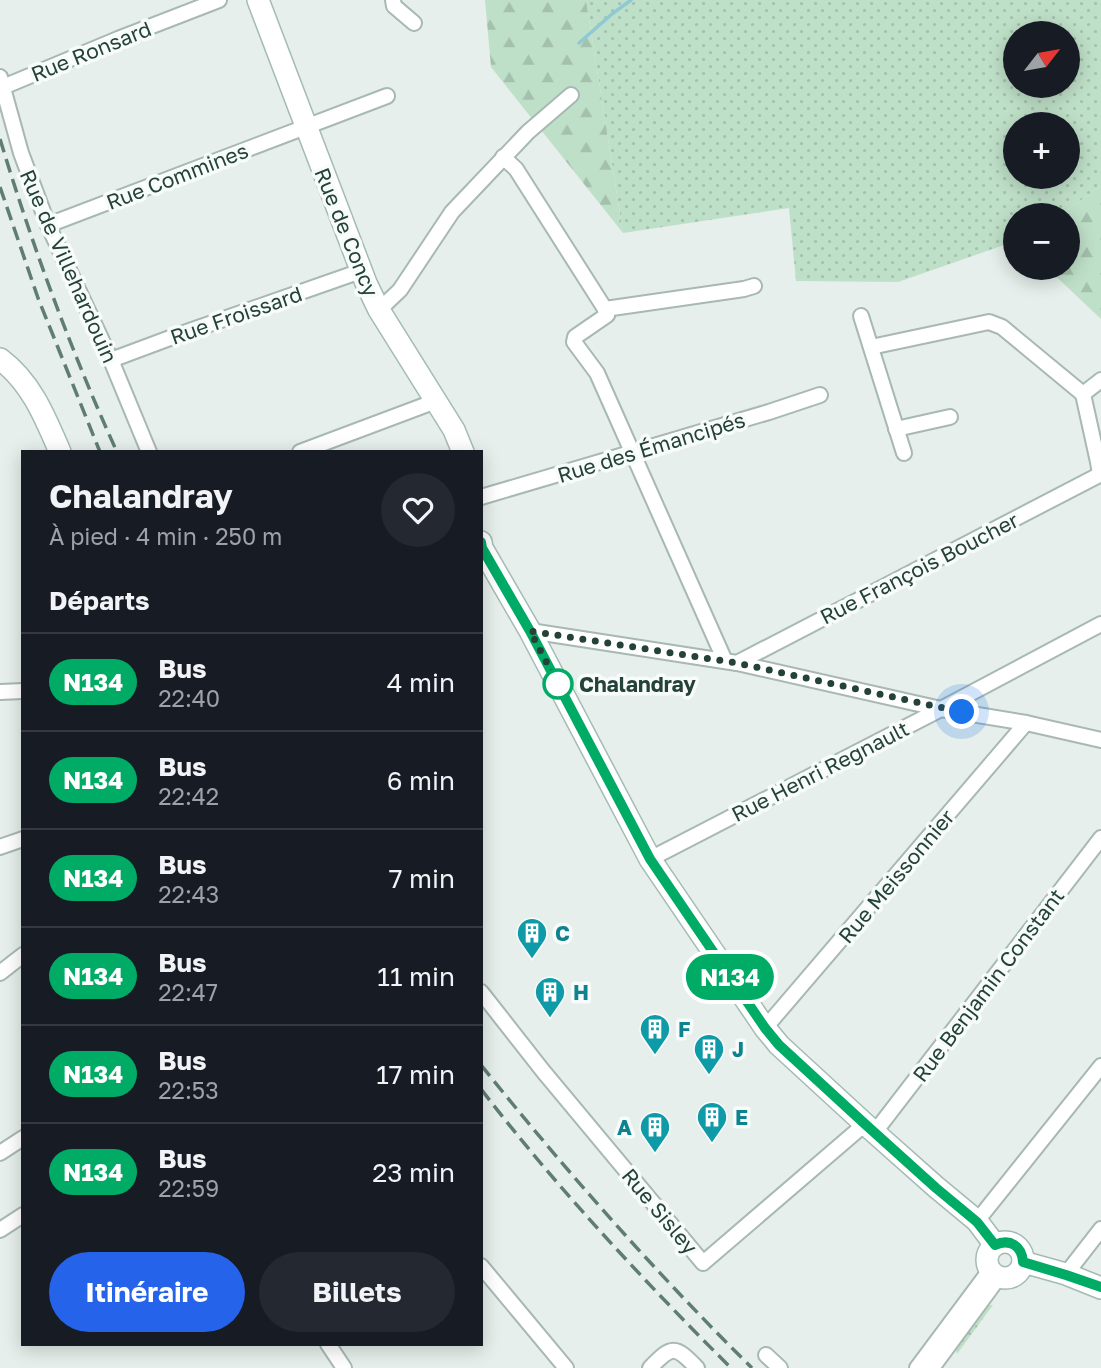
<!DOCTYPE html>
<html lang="fr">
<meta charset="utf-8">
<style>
body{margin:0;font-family:"Golos Text",sans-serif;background:#242831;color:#f1f3f6;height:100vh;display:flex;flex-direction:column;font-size:26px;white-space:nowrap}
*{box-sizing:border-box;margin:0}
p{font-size:23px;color:#9ea1a6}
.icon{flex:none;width:38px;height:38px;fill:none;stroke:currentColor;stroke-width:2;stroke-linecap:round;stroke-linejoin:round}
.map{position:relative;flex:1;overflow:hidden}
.details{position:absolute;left:21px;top:450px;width:462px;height:896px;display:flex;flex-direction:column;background:#171b24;border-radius:0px;box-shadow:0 4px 18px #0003}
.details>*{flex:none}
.badge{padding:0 14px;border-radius:23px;font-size:24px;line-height:46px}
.needle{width:46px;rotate:59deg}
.buttons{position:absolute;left:1003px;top:21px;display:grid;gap:14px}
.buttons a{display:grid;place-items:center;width:77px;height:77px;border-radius:50%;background:#171b24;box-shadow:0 4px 18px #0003;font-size:35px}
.you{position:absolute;width:35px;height:35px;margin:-18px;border:5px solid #fff;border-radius:50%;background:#1a73e8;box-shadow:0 0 0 10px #1a73e833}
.map>.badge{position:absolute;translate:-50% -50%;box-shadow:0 0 0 4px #fff}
h2{padding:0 28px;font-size:26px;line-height:63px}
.round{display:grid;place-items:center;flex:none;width:74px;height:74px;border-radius:37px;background:#242831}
.headline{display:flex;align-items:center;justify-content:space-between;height:119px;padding:0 28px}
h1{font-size:33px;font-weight:700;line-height:52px}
.button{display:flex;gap:14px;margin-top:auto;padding:14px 28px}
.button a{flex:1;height:80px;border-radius:42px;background:#2563eb;color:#fff;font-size:28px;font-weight:700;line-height:80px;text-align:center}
.button a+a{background:#242831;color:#f1f3f6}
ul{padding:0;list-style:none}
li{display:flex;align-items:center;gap:21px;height:98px;padding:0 28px;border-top:2px solid #363941}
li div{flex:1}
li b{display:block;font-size:26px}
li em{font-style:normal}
li .badge{min-width:77px;font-weight:700;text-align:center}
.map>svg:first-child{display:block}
.grass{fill:url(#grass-dots);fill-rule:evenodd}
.forest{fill:url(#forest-firs)}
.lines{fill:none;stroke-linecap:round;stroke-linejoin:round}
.stream{stroke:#8ec9d4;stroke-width:3.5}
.street-casing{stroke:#a8b8b2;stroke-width:18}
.secondary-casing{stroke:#a4bbb3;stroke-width:24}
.street{stroke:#fff;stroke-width:14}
.secondary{stroke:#fff;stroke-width:21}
.rail{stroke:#5f7d75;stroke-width:3.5;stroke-dasharray:14 7;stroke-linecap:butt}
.line-casing{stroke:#fff;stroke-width:16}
.line{stroke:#00ab66;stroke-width:10}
.walk{stroke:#24423a;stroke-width:7;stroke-dasharray:0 12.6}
.stop-dot{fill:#fff;stroke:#00ab66;stroke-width:3.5}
.labels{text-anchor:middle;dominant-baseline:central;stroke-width:7;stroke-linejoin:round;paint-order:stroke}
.street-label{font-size:21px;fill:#24423a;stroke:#f7fbf9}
.stop-label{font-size:21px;font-weight:bold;fill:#24423a;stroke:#f7fbf9;text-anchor:start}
.culture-label{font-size:21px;font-weight:bold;fill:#0d838f;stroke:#f7fbf9;text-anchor:start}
</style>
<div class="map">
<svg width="1101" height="1368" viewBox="0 0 1101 1368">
<defs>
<pattern id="grass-dots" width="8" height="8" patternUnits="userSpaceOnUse" patternTransform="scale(1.75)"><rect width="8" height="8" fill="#bfe0c8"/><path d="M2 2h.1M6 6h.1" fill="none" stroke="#a4c1ad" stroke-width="1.8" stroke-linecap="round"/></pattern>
<pattern id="forest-firs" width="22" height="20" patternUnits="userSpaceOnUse" patternTransform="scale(1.75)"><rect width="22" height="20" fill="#bfe0c8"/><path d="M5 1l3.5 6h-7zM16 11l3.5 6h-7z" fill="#a4c1ad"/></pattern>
</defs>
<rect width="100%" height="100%" fill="#e6efeb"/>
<!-- grass -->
<g class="grass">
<path d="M 586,0 L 1101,0 L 1101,186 L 1060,215 L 1015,215 L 1015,242 L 1010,243 L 898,282 L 796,281 L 789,208 L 623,233 ZM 1015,33 L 1068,33 L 1068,86 L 1015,86 ZM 1015,124 L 1068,124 L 1068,177 L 1015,177 Z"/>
<polygon points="987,1305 993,1305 957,1354 955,1347"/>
</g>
<!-- forest -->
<g class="forest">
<polygon points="485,0 586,0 623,233 491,67"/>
<polygon points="1101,186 1101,319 1047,268 1068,268 1068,215 1060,215"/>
</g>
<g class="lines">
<!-- stream -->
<polyline class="stream" points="579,43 612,14 631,0"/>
<!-- street casing -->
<g class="street-casing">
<g id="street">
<polyline points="393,0 394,6 414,23"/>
<polyline points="0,77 21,153 48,225 111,360 149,452"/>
<polyline points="3,87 118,39 219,0"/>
<polyline points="503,157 516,169 605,309 744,289 754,286"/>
<polyline points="48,225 387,96"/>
<polyline points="605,309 607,315 575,337 574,342 597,373 725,661"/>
<polyline points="379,310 400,290 452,212 528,132 571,95"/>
<polyline points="861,316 904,453"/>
<polyline points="871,347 989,322 1002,327 1083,394"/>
<polyline points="111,360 178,335 361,271"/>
<polyline points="896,429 950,417"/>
<polyline points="300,452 436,401"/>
<polyline points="1100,474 1098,462 1083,394 1101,380"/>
<polyline points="481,497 769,412 820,395"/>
<polyline points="530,631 737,663 941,709 1026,723 1101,740"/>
<polyline points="737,663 1101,474"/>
<polyline points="0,692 23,691"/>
<polyline points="0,847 23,839"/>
<polyline points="650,859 941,709 1101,624"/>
<polyline points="0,973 23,955"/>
<polyline points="481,992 543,1071 703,1263 865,1124"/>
<polyline points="765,1028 1026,723"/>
<polyline points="875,1132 1101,838"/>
<polyline points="0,1153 23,1138"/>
<polyline points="977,1221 1101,1066"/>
<polyline points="0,1230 23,1215"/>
<polyline points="481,1266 566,1368"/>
<polyline points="1066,1274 1101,1229"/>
<polyline points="328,1344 344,1368"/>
<polyline points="766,1355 780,1368"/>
<path d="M 650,1368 C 672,1345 675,1345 697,1368"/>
<polyline points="917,1368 990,1270"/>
<polyline points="932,1368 999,1277"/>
</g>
</g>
<!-- secondary casing -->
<g class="secondary-casing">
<g id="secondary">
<polyline points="258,0 366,283 379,310 454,430 463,452"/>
<path d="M 0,359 C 31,382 45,417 60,452"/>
<polyline points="481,542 482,548 530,631 650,859 765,1028 779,1045 865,1124 936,1187 977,1221 995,1245"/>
<circle cx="1005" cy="1260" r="18"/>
<polyline points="1023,1262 1066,1274 1101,1288"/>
</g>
</g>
<!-- street -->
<use href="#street" class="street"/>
<!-- secondary -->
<use href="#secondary" class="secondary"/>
<!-- rail -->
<g class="rail">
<path d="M 0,139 C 32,245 71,351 117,452"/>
<polyline points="0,187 38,298 100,452"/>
<path d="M 481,1065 C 566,1171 655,1272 752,1368"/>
<path d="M 481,1089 C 557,1188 643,1280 731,1368"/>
</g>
</g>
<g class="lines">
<!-- line casing -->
<g class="line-casing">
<path id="line" d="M 481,542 L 482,548 L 530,631 L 650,859 L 765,1028 L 779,1045 L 865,1124 L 936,1188 L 977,1222 L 995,1245 C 1010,1238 1022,1246 1023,1262 L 1066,1275 L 1101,1287"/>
</g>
<!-- line -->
<use href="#line" class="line"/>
<!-- walk -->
<polyline class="walk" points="558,684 530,631 737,663 962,712"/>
</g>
<!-- icons -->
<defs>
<g id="building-pin" transform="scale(1.575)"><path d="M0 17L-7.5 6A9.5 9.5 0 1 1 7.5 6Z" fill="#0f9aa8" stroke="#f7fbf9"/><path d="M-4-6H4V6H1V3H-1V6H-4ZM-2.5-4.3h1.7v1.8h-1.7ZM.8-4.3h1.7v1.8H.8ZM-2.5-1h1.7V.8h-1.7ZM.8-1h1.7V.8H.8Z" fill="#fff"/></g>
</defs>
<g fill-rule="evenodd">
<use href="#building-pin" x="532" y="933"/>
<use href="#building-pin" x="550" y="992"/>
<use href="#building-pin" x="655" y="1029"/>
<use href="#building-pin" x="709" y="1049"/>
<use href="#building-pin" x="712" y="1117"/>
<use href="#building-pin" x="655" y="1127"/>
</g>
<!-- markers -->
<circle class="stop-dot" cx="558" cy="684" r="14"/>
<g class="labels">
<!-- street labels -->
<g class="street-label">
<text transform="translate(91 51) rotate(-22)">Rue Ronsard</text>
<text transform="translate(177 176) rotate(-21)">Rue Commines</text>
<text transform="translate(347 232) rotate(68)">Rue de Concy</text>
<text transform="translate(69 266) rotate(66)">Rue de Villehardouin</text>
<text transform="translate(236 315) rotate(-19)">Rue Froissard</text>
<text transform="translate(651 447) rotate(-17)">Rue des Émancipés</text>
<text transform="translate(919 568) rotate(-27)">Rue François Boucher</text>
<text transform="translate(820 771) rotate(-27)">Rue Henri Regnault</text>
<text transform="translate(896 876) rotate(-50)">Rue Meissonnier</text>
<text transform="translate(988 985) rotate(-53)">Rue Benjamin Constant</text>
<text transform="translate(660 1211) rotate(50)">Rue Sisley</text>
</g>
<!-- stop labels -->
<g class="stop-label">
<text x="579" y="684">Chalandray</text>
</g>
<!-- culture labels -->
<g class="culture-label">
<text x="555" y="933">C</text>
<text x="573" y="992">H</text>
<text x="678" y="1029">F</text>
<text x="732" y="1049">J</text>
<text x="735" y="1117">E</text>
<text x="632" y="1127" text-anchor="end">A</text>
</g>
</g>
</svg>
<div class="buttons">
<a><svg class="needle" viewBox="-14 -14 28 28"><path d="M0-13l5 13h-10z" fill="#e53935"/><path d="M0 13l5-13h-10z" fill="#9ea1a6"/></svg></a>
<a>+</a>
<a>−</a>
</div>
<div class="you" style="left:962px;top:712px"></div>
<b class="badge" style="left:730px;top:977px;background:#00ab66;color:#fff">N134</b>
<section class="details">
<div class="headline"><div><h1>Chalandray</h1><p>À pied · 4 min · 250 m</p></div><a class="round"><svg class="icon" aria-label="heart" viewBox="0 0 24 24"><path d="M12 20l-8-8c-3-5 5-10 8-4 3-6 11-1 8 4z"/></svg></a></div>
<h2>Départs</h2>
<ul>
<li><span class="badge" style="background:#00ab66;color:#fff">N134</span><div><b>Bus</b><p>22:40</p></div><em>4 min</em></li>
<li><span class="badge" style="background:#00ab66;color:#fff">N134</span><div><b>Bus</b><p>22:42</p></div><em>6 min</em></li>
<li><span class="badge" style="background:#00ab66;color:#fff">N134</span><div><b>Bus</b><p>22:43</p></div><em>7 min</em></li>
<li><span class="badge" style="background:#00ab66;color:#fff">N134</span><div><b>Bus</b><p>22:47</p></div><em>11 min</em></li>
<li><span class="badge" style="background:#00ab66;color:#fff">N134</span><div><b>Bus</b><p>22:53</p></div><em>17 min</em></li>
<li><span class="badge" style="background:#00ab66;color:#fff">N134</span><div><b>Bus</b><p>22:59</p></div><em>23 min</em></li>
</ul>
<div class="button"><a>Itinéraire</a><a>Billets</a></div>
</section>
</div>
